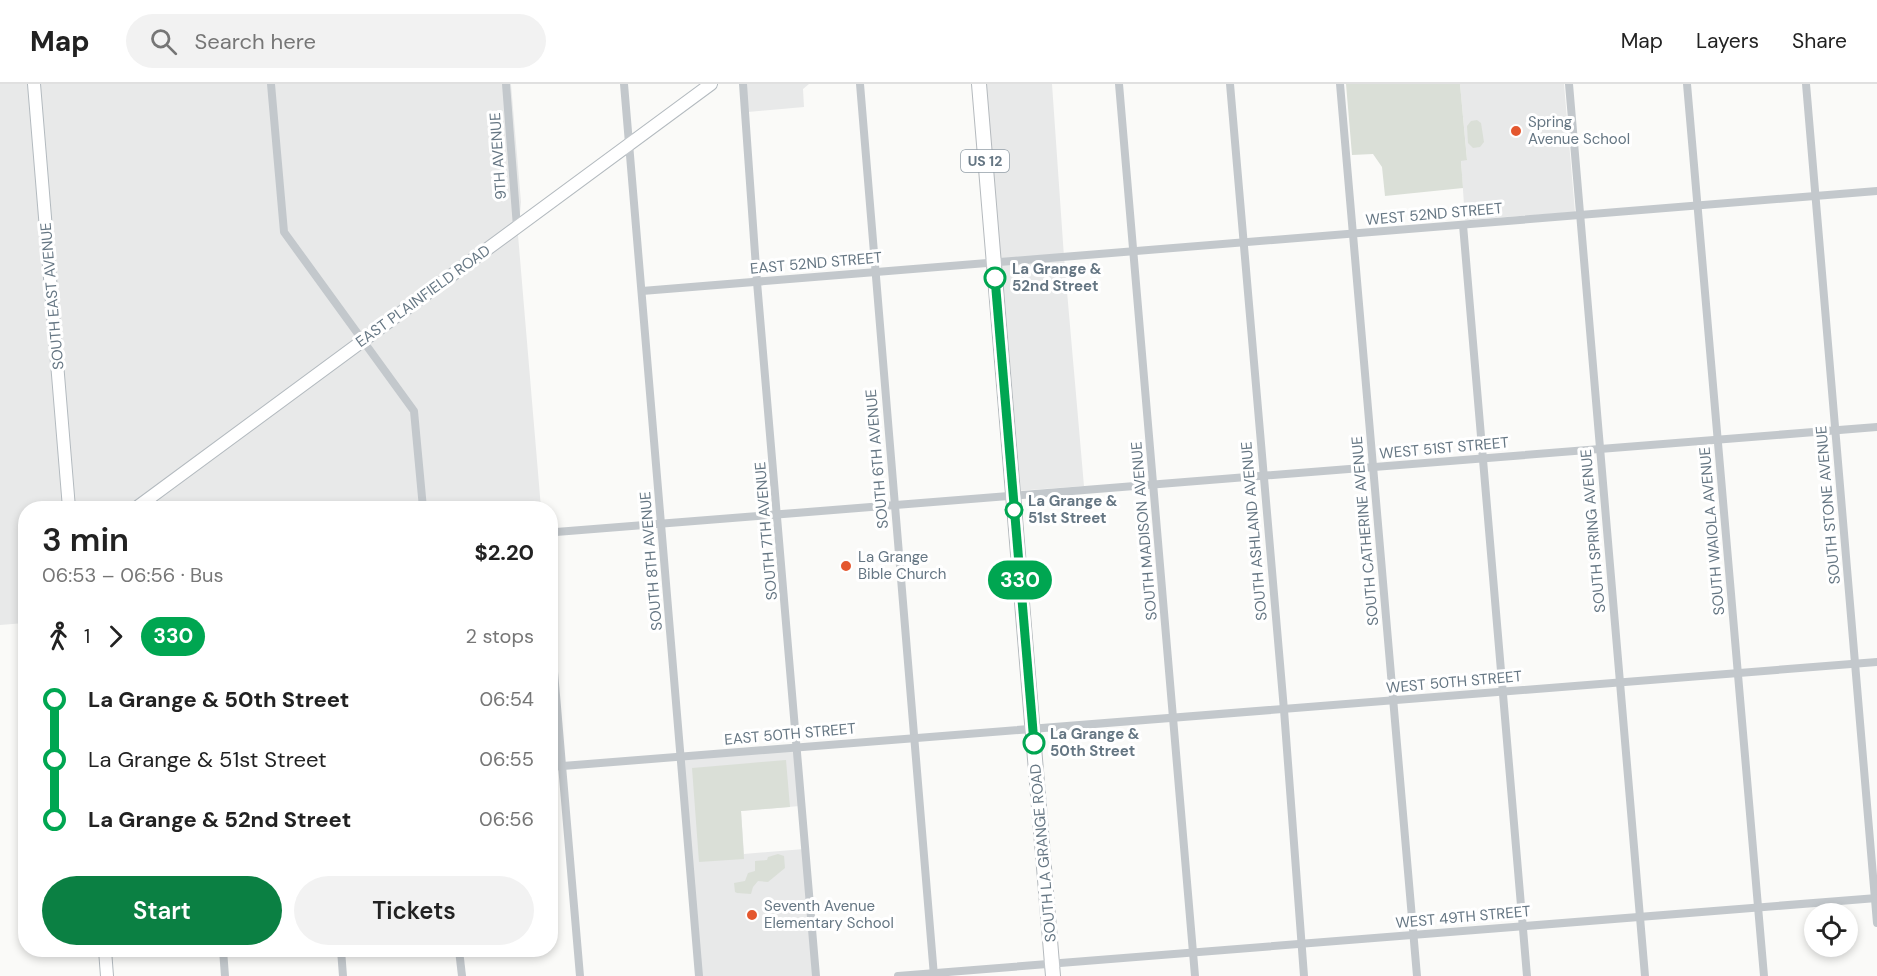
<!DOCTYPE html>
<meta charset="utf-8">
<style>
body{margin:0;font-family:"DM Sans",sans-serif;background:#f2f2f2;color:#222;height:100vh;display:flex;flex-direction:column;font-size:22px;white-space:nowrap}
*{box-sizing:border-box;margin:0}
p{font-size:20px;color:#767676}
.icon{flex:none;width:33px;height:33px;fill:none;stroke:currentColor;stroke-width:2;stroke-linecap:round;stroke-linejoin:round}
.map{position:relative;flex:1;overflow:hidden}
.sheet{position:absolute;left:18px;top:417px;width:540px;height:456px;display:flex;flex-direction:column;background:#fff;border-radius:24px;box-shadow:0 3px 9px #0003}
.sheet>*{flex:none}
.badge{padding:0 12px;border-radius:20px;font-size:21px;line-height:39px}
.buttons{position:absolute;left:1804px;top:819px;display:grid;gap:12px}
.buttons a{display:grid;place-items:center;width:54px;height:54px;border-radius:50%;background:#fff;box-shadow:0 3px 9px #0003;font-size:30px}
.map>.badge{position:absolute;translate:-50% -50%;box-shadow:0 0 0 3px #fff}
.legs{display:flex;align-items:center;gap:9px;height:66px;padding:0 24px;font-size:20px}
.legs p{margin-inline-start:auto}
.summary{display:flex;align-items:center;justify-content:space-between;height:102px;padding:0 24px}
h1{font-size:33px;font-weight:600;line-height:45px}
.action{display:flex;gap:12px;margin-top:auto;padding:12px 24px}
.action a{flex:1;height:69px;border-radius:36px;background:#0b8043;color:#fff;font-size:24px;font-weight:600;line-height:69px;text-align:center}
.action a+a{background:#f2f2f2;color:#222}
ul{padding:0 24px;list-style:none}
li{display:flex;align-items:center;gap:21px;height:60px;font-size:22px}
li i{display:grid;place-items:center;width:9px;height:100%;margin:0 8px;background:currentColor}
li i::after{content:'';width:15px;height:15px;margin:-8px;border:4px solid;border-radius:50%;background:#fff}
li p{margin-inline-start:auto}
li:first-child i{background:linear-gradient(#0000 50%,currentColor 0)}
li:last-child i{background:linear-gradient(currentColor 50%,#0000 0)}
header{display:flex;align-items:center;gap:36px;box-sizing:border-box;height:84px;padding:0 30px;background:#fff;border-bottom:2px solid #e0e0e0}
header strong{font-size:28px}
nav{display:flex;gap:33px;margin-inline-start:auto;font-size:21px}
.search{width:420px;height:54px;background:#f2f2f2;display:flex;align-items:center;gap:15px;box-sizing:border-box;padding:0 21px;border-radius:33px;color:#767676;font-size:22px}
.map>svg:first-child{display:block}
.built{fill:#e8e9e9}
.green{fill:#dadfd7}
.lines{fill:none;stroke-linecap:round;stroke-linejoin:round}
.secondary-casing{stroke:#b3babf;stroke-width:14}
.primary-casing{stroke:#b5babe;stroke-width:16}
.minor{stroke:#c3c8cc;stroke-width:8}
.secondary{stroke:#fff;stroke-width:12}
.primary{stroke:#fff;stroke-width:14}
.line-1-casing{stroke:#fff;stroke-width:14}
.line-1{stroke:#00a651;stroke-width:9}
.poi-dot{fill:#e4572e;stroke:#fff;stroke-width:2}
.stop-1-dot{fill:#fff;stroke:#00a651;stroke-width:3}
.labels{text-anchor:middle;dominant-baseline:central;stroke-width:6;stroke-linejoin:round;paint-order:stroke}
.shield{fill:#fff;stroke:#939fa8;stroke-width:1.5}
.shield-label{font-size:14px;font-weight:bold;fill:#657683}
.poi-label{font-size:15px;fill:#657683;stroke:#fff;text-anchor:start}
.street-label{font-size:15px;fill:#657683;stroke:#fff}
.stop-label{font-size:15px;font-weight:bold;fill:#657683;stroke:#fff;text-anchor:start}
</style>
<header>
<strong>Map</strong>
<div class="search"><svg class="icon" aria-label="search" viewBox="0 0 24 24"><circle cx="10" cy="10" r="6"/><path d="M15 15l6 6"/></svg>Search here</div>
<nav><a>Map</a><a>Layers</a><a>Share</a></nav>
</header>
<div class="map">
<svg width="1877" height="892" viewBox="0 0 1877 892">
<rect width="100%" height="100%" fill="#fafaf8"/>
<!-- built -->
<g class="built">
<polygon points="0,0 511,0 521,118 518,151 541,424 26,424 25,539 0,541"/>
<polygon points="746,0 809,0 803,5 804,23 748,28"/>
<polygon points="985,0 1052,0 1064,173 1084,402 1016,407"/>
<polygon points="1460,0 1564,0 1575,128 1465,136 1461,76 1467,75"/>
<polygon points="796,665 800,722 741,727 744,770 804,765 814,892 700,892 682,674"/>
</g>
<!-- green -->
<g class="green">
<polygon points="1346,0 1460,0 1467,76 1461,77 1463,104 1385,112 1382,83 1373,70 1352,71"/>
<polygon points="1477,36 1481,39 1484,58 1480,63 1473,64 1468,59 1467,42 1471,37"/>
<polygon points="786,676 790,723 741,727 744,775 699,778 692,684"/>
<polygon points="778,770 784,772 785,784 768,798 758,797 753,803 751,810 737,809 735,808 734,799 745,797 748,789 755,787 755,777 767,776 768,773"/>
</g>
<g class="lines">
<!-- secondary casing -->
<g class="secondary-casing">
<g id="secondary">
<polyline points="34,0 69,424"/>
<polyline points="136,424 711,0"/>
<polyline points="105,866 107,892"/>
</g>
</g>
<!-- primary casing -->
<g class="primary-casing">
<polyline id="primary" points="979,0 1053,892"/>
</g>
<!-- minor -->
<g class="minor">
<polyline points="271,0 284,148 414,327 423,424"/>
<polyline points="506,0 517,143"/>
<polyline points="624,0 699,892"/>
<polyline points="743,0 757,198 816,892"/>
<polyline points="860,0 934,892"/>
<polyline points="1119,0 1195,892"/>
<polyline points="1230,0 1284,626 1304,892"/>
<polyline points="1340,0 1417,892"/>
<polyline points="1569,0 1645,892"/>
<polyline points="1687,0 1764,892"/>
<polyline points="1806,0 1877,839"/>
<polyline points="1463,141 1527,892"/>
<polyline points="642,207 1877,107"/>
<polyline points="550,451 556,448 1877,343"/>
<polyline points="550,541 580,892"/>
<polyline points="550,683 1877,578"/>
<polyline points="223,866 225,892"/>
<polyline points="341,866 343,892"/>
<polyline points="459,866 462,892"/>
<polyline points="898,892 1877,814"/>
</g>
<!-- secondary -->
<use href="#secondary" class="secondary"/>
<!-- primary -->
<use href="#primary" class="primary"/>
</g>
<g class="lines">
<!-- line-1 casing -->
<g class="line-1-casing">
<polyline id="line-1" points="995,194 1034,659"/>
</g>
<!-- line-1 -->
<use href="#line-1" class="line-1"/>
</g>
<!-- markers -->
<g class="poi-dot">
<circle cx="1516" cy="47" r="6"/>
<circle cx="846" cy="482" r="6"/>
<circle cx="752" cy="831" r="6"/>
</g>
<g class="stop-1-dot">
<circle cx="995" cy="194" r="10"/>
<circle cx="1014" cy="426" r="8"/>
<circle cx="1034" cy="659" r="10"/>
</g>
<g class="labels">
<!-- shield labels -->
<rect class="shield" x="961" y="66" width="48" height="22" rx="4.5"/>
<g class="shield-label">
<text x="985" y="77">US 12</text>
</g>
<!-- poi labels -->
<g class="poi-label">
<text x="1528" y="38">Spring<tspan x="1528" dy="17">Avenue School</tspan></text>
<text x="858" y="473">La Grange<tspan x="858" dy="17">Bible Church</tspan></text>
<text x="764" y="822">Seventh Avenue<tspan x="764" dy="17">Elementary School</tspan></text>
</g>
<!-- street labels -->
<g class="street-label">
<text transform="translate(498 72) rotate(-94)">9TH AVENUE</text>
<text transform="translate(1434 130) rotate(-5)">WEST 52ND STREET</text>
<text transform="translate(816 179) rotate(-5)">EAST 52ND STREET</text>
<text transform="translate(52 212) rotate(-95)">SOUTH EAST AVENUE</text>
<text transform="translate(423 212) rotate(-36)">EAST PLAINFIELD ROAD</text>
<text transform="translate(1444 364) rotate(-5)">WEST 51ST STREET</text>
<text transform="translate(877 375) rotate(-95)">SOUTH 6TH AVENUE</text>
<text transform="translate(1828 421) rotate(-95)">SOUTH STONE AVENUE</text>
<text transform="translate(766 447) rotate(-95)">SOUTH 7TH AVENUE</text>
<text transform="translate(1144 447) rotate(-95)">SOUTH MADISON AVENUE</text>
<text transform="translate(1254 447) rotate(-95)">SOUTH ASHLAND AVENUE</text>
<text transform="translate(1365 447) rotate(-95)">SOUTH CATHERINE AVENUE</text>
<text transform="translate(1593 447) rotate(-95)">SOUTH SPRING AVENUE</text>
<text transform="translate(1712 447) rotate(-95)">SOUTH WAIOLA AVENUE</text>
<text transform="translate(651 477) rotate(-95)">SOUTH 8TH AVENUE</text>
<text transform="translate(1454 598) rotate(-5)">WEST 50TH STREET</text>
<text transform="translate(790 650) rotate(-5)">EAST 50TH STREET</text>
<text transform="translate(1043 769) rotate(-95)">SOUTH LA GRANGE ROAD</text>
<text transform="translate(1463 833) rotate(-5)">WEST 49TH STREET</text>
</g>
<!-- stop labels -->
<g class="stop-label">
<text x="1012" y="185">La Grange &amp;<tspan x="1012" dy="17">52nd Street</tspan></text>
<text x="1028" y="417">La Grange &amp;<tspan x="1028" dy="17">51st Street</tspan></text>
<text x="1050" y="650">La Grange &amp;<tspan x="1050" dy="17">50th Street</tspan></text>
</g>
</g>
</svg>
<div class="buttons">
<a><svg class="icon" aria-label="locate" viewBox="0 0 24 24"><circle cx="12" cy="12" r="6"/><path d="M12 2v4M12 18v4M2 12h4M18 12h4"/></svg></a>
</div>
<b class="badge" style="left:1020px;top:496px;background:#00a651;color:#fff">330</b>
<section class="sheet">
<div class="summary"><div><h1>3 min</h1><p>06:53 – 06:56 · Bus</p></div><b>$2.20</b></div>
<div class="legs"><svg class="icon" aria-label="walk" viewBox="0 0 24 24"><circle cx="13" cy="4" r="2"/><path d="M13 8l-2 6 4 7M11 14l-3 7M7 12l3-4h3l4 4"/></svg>1<svg class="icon" aria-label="forward" viewBox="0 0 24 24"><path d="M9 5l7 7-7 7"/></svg><b class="badge" style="background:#00a651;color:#fff">330</b><p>2 stops</p></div>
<ul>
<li><i style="color:#00a651"></i><b>La Grange &amp; 50th Street</b><p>06:54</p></li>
<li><i style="color:#00a651"></i><span>La Grange &amp; 51st Street</span><p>06:55</p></li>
<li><i style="color:#00a651"></i><b>La Grange &amp; 52nd Street</b><p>06:56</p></li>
</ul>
<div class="action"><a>Start</a><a>Tickets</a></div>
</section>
</div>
